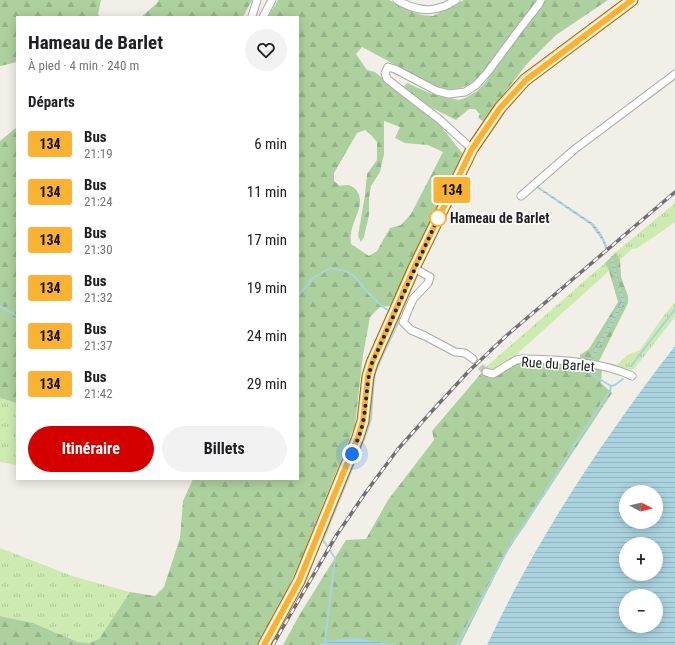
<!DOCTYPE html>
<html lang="fr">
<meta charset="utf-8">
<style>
body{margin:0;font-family:"Roboto Condensed",sans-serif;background:#f2f2f2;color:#202124;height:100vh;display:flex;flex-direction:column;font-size:15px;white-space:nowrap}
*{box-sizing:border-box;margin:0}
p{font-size:13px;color:#757577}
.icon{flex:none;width:22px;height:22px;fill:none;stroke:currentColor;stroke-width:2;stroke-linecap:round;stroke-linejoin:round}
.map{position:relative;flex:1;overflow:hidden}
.drawer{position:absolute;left:16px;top:16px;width:283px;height:464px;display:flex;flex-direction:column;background:#fff;border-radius:0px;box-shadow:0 2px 10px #0003}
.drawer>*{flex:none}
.badge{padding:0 8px;border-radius:3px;font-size:14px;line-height:26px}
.needle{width:26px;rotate:97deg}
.controls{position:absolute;left:619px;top:485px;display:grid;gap:8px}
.controls a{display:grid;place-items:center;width:44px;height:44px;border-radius:50%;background:#fff;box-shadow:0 2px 10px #0003;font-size:20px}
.you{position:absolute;width:20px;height:20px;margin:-10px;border:3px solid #fff;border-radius:50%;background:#1a73e8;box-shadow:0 0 0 6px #1a73e833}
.map>.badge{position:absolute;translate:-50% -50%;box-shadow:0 0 0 2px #fff}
h2{padding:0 12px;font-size:15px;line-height:36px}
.round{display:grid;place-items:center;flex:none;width:42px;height:42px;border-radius:21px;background:#f2f2f2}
.summary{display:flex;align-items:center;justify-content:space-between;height:68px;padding:0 12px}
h1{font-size:19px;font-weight:700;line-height:30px}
.primary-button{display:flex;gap:8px;margin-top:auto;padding:8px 12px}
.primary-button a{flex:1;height:46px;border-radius:24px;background:#d40000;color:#fff;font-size:16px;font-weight:700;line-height:46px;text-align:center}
.primary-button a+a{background:#f2f2f2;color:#202124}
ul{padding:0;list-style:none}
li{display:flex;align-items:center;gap:12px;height:48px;padding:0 12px}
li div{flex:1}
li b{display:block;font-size:15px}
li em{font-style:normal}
li .badge{min-width:44px;font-weight:700;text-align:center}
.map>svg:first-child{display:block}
.grass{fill:url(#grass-tufts)}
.forest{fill:url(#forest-firs);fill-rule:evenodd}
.water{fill:url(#water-rules);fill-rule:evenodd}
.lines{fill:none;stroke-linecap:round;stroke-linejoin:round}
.stream{stroke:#aad3df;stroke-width:2}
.minor-tunnel{stroke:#c8c6c1;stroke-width:7;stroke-dasharray:7 3.5;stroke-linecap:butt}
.minor-casing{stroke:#a9a9a9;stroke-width:9}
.primary-casing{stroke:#a06b00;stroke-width:13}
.minor{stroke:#fff;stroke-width:7}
.primary{stroke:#fcd6a4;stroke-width:11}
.rail-casing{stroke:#707070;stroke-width:3.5}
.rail{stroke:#fff;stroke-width:2;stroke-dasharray:6;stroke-linecap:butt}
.line-casing{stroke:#fff;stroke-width:9}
.line{stroke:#f9b233;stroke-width:6}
.walk{stroke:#222;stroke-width:4;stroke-dasharray:0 7.2}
.stop-dot{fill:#fff;stroke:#f9b233;stroke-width:2}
.labels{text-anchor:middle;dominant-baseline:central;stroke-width:3;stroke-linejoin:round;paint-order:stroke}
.stop-label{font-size:14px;font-weight:bold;fill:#222;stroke:#fff;text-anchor:start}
.street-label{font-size:14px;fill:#222;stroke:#fff}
</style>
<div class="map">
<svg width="675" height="645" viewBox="0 0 675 645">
<defs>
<pattern id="grass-tufts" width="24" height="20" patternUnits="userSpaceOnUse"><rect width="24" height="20" fill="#cdebb0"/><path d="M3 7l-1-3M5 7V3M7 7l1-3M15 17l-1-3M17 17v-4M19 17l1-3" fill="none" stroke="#b0c997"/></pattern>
<pattern id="forest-firs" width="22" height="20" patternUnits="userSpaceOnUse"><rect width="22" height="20" fill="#add19e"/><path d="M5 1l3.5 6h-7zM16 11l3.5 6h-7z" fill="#95b388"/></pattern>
<pattern id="water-rules" width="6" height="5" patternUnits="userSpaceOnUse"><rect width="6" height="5" fill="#aad3df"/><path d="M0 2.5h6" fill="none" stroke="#92b5bf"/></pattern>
</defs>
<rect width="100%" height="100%" fill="#f2efe9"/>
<!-- grass -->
<g class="grass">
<polygon points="675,203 675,222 638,248 632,249 620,260 616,252"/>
<polygon points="605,263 609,271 517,354 494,371 489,370 486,367"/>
<polygon points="675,302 675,317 634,369 631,370 616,366 627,355 640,350 662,318"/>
<polygon points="0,398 17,403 17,465 0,462"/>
<polygon points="0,548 72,576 130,592 99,639 89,643 78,642 33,623 0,616"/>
</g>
<!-- forest -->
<g class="forest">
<polygon points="0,0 101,0 98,14 100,17 17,17 17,62 0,66"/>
<polygon points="159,0 252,0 243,17 141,17 156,4"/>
<path d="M 278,0 L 389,0 L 410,11 L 422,15 L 433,16 L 464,0 L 536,0 L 533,5 L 482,74 C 467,88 457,92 436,87 L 362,47 L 356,54 L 367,70 L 375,72 L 440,125 L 463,154 L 391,306 L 380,307 L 370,317 L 363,355 L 355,425 L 302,557 L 284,597 L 257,645 L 0,645 L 0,616 L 33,623 L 78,642 L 89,643 L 99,639 L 130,592 L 155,596 L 164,587 L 180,538 L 183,501 L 193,479 L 298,479 L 298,17 L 268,17 ZM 384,121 L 400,127 L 395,138 L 405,143 L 428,145 L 443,152 L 411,214 L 401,225 L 390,228 L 377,251 L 369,256 L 351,244 C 351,241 350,237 351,234 C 352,220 366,205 357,191 C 352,185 348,184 340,186 L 334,181 L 334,173 L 357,133 L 365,130 L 371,135 L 377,142 L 377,160 L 367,174 L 365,195 L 358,236 L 361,242 L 364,237 L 369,215 L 369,198 L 371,186 L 380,172 L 384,154 Z"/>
<polygon points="545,0 608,0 556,35 526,65 483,121 478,118 480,114 475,109 469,109 456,120 418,101 403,88 407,83 432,94 459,100 465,98 477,91 485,83 542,5"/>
<polygon points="17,127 17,403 0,398 0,141"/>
<polygon points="616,252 620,260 621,277 628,296 628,303 598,363 580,360 580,355 589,349 618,302 609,271 605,263"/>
<polygon points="522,362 584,367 602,370 601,383 612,393 507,552 460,645 393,645 325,641 320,645 283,645 300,614 346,540 366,539 388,500 434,440 432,431 483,371 490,376 513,364"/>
</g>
<!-- water -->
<g class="water">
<polygon points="539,187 594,224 602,235 608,248 606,250 602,240 591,225 537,188"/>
<polygon points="613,258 620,289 625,301 591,361 589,361 622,301 611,259"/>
<path d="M 675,346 L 675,645 L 487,645 C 537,538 603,439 675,346 ZM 626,492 L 656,492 L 656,522 L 626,522 ZM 626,544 L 656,544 L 656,574 L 626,574 ZM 626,596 L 656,596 L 656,626 L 626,626 Z"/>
<polygon points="357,638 393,645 320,645 325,641"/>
</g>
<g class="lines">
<!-- stream -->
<g class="stream">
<polyline points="298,296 313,278 330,268 346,271 354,276 370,295 383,307 391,312"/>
<polyline points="0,306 17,316"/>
<polyline points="631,366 675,309"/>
<polyline points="587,369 589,373 611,386 615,385 623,379"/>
<polyline points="326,645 325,641 335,558 323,540 366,434 371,419 373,388 375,373 384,352 399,321 399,316 397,315"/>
<polyline points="457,645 511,543 523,527 577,441 606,397 610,391 611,386"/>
</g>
<!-- minor-tunnel -->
<polyline class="minor-tunnel" points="473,359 486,372"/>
<!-- minor casing -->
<g class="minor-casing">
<g id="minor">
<path d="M 397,0 C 410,8 427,13 442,7 C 447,6 452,2 456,0"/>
<polyline points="252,17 252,16 257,0"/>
<polyline points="263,17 272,0"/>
<polyline points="472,149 439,119 414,100 387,79 385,73 388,67 395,69 437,91 449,94 465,92 476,85 487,73 521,27 539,4 541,0"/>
<polyline points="521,196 575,149 675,74"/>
<polyline points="414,268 430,277 428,283 413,299 403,322 411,330 425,336 455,352 465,353 473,359"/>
<path d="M 486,372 L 489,373 L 493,374 L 516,360 L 523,359 C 558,360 601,361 632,376"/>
</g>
</g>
<!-- primary casing -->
<g class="primary-casing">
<polyline id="primary" points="264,645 299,581 358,437 363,421 368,376 372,363 414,268 472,149 500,108 525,80 632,0"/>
</g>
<!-- minor -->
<use href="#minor" class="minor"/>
<!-- primary -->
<use href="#primary" class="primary"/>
<!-- rail casing -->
<g class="rail-casing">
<polyline id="rail" points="273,645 282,629 336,536 366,492 398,449 432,411 468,372 506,336 675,192"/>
</g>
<!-- rail -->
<use href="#rail" class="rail"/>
</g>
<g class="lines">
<!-- line casing -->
<g class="line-casing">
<polyline id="line" points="264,645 299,581 358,437 363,421 368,376 372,363 414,268 472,149 500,108 526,80 632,0"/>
</g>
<!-- line -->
<use href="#line" class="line"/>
<!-- walk -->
<path class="walk" d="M 352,454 C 356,443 361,433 363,422 C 367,402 366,382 372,363 L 438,218"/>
</g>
<!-- markers -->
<circle class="stop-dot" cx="438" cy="218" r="8"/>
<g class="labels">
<!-- stop labels -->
<g class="stop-label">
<text x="450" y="218">Hameau de Barlet</text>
</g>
<!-- street labels -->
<g class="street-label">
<text transform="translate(558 364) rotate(4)">Rue du Barlet</text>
</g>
</g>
</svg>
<div class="controls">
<a><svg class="needle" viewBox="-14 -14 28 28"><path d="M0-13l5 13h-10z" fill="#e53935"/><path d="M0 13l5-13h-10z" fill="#757577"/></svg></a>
<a>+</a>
<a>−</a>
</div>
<div class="you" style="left:352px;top:454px"></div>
<b class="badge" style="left:452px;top:190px;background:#f9b233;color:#111">134</b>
<section class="drawer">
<div class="summary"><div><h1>Hameau de Barlet</h1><p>À pied · 4 min · 240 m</p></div><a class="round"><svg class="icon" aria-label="heart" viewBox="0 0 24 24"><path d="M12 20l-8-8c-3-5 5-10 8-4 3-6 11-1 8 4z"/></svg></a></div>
<h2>Départs</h2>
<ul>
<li><span class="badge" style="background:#f9b233;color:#111">134</span><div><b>Bus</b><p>21:19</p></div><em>6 min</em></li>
<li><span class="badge" style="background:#f9b233;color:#111">134</span><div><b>Bus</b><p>21:24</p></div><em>11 min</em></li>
<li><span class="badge" style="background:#f9b233;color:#111">134</span><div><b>Bus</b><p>21:30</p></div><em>17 min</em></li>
<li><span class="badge" style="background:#f9b233;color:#111">134</span><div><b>Bus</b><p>21:32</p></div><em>19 min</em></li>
<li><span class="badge" style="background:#f9b233;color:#111">134</span><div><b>Bus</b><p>21:37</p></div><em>24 min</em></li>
<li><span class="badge" style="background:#f9b233;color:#111">134</span><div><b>Bus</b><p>21:42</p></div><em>29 min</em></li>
</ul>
<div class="primary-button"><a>Itinéraire</a><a>Billets</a></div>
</section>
</div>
